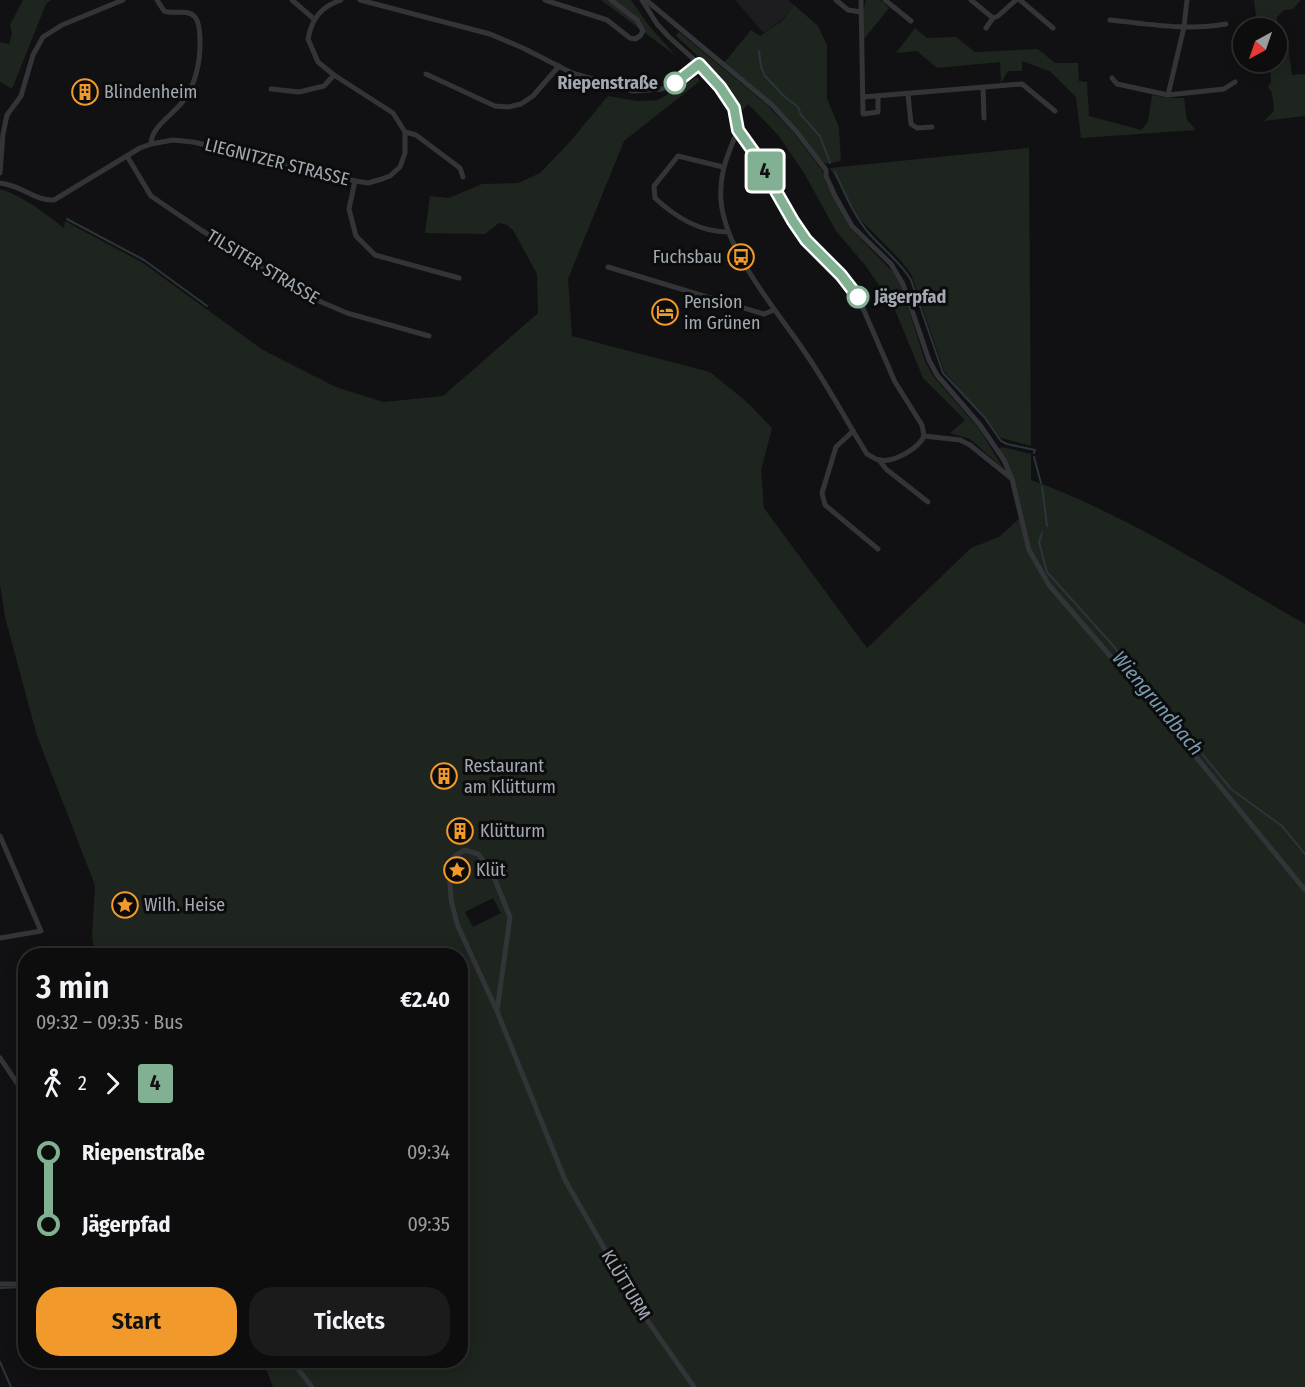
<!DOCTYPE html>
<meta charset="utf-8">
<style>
body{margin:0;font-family:"Fira Sans Condensed",sans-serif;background:#1b1b1c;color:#f1f3f6;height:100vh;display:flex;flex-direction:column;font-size:22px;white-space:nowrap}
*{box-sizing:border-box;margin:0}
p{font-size:20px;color:#9a9c9e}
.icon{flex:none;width:33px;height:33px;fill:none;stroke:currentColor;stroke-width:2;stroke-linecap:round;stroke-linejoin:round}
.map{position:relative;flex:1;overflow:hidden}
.drawer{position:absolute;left:18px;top:948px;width:450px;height:420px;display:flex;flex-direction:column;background:#0d0d0e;border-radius:24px;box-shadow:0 3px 15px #0003,0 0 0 2px #2d2d2e}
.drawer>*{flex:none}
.badge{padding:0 12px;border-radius:4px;font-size:21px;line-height:39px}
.needle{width:39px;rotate:220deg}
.fabs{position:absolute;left:1233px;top:18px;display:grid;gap:12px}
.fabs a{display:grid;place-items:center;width:54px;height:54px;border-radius:50%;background:#0d0d0e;box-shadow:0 3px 15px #0003,0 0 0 2px #2d2d2e;font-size:30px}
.map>.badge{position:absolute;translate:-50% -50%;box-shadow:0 0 0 3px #fff}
.legs{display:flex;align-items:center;gap:9px;height:66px;padding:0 18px;font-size:20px}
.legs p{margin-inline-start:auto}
.summary{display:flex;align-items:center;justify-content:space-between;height:102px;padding:0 18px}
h1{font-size:33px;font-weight:600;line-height:45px}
.cta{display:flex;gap:12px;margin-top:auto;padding:12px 18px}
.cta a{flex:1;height:69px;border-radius:24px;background:#f1992a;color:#111;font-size:24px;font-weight:600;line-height:69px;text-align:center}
.cta a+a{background:#1b1b1c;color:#f1f3f6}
ul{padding:0 18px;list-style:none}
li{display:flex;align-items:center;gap:21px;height:72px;font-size:22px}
li i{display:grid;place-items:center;width:9px;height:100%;margin:0 8px;background:currentColor}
li i::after{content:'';width:15px;height:15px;margin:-8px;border:4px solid;border-radius:50%;background:#0d0d0e}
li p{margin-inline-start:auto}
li:first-child i{background:linear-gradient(#0000 50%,currentColor 0)}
li:last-child i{background:linear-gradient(currentColor 50%,#0000 0)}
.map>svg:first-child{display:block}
.built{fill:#1d1d20}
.green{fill:#1d251e;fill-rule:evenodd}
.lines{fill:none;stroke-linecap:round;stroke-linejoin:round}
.stream{stroke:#2b353b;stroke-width:2}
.street{stroke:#323438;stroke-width:5}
.line-1-casing{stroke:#fff;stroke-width:14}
.line-1{stroke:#82b092;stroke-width:9}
.stop-1-dot{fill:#fff;stroke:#82b092;stroke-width:3}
.labels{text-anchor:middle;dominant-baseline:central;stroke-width:6;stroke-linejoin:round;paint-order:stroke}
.stop-label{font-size:18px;font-weight:bold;fill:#a2a9b3;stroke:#0c0c0d;text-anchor:end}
.poi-label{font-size:18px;fill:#a2a9b3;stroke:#0c0c0d;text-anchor:start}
.street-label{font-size:18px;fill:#a2a9b3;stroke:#0c0c0d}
.water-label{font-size:20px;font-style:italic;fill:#799baf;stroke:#0c0c0d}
</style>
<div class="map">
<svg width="1305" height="1387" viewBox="0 0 1305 1387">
<rect width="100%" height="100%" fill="#111113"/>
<!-- built -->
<polygon class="built" points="735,0 788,0 794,5 782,20 764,33"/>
<!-- green -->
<g class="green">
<polygon points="23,0 51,0 46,4 12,89 0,82 0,42 9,44 12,34 10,25"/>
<polygon points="601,0 631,0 650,27 676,56"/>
<polygon points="866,0 880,0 889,8 864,39 863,12"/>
<polygon points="1254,0 1301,0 1293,9 1284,10 1277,17 1278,27 1287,39 1292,75 1305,74 1305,116 1264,121 1274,111 1272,93 1268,87 1271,82 1269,62 1276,62 1276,28 1256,28 1255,25 1248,25 1256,16"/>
<polygon points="794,5 818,26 827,45 827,99 839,127 841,161 825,164 772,105 724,63 751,30 760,36 782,21"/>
<polygon points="915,28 927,38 956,37 975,52 1038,49 1055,63 1078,63 1079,81 1087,82 1089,116 1141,130 1148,122 1152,95 1167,98 1184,98 1187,120 1196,130 1081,138 1076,97 1051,72 1022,61 1022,71 1008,71 1001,83 1000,62 937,68 917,51 896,53"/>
<polygon points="679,32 766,104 793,132 822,170 825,181 850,228 893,272 901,285 925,361 933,376 980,430 1003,468 970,439 950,433 965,420 923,378 893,305 865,265 836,231 804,173 778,135 748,104 742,111 713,70 676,36"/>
<path d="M 697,77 L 700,81 L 624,141 L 568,279 L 572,336 L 710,372 L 748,403 L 772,428 L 761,470 L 764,508 L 867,648 L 971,548 L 999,537 L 1022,516 L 1012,479 L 998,449 L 1002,447 L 1031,454 L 1031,480 C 1128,515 1216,573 1305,624 L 1305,1387 L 273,1387 L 263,1361 L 460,1360 L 460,956 L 95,955 L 92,937 L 95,885 L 37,736 L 5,617 L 0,584 L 0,189 C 25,197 43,212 64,228 L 65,221 L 143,263 L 263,350 L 336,387 L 383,402 L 443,396 L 538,313 L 537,274 L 513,230 L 507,225 L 499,223 L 485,234 L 425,233 L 430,196 L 449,198 L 482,184 L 518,183 L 540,173 L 568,144 L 608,96 L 638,101 L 658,100 ZM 493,898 L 501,913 L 473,927 L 465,912 Z"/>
<polygon points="1029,148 1031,446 1001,438 944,371 911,274 901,261 860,219 830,168"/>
</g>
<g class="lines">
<!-- stream -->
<g class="stream">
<polyline points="759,51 761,67 765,76 785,97 798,107 801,115 820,136 830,163"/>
<path d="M 835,172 C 844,192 853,213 867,231 C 881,248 900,261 911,280 L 943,373 L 985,418 L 1001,441 L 1007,444 L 1035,450 L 1034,453"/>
<polyline points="67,219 144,260 207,306"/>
<polyline points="1034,457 1041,483"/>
<polyline points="1042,486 1047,526"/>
<polyline points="1042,533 1039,542 1047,572 1110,642 1231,789 1282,826 1305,854"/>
<polyline points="0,1288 26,1287"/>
<polyline points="0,1362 11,1387"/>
</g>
<!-- street -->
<g class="street">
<polyline points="292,0 314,19"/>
<polyline points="360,0 490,34 523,48 572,73 633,91 662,89 675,83 699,64"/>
<polyline points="545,0 607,20 630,38 635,39 640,36 643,31 637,20 611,0"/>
<polyline points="642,0 657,24 669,37 699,64 720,87 733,108 738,130 753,151 793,221 806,240 841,275 858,297 895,382 922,425 924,436"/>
<polyline points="646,0 772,105 796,131 826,170 826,176 835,196 852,226 891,264 903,284 929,360 937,375 980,425 1004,460 1012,479 1029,550 1049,585 1174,730 1305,890"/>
<polyline points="836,0 848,10 861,12"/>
<polyline points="861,0 863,114 878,112 878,96"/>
<polyline points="885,0 911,21"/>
<polyline points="971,0 993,18 986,28"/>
<polyline points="1020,0 1053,28"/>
<polyline points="993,18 998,16 1016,0"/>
<path d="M 1110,20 C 1149,24 1187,31 1226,24"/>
<polyline points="426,74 495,106 508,107 521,104 533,96 559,66"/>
<polyline points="1112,78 1117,84 1168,95 1224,89 1235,82"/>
<polyline points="983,88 984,118"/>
<polyline points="271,89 299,92 324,86 334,75"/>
<polyline points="908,94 911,124 917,128 932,127"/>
<polyline points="1168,95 1184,27 1187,0"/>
<polyline points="863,97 1022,84 1055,111"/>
<path d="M 738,130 C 730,149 722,166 721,187 C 716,241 773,305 802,348 C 826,382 845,419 867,454 C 871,456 876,460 880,460 C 894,463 919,448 924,436"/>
<polyline points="405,132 416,135 460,168 463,177"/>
<path d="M 151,144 C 151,125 177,113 186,97 C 196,81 200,62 200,43 C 200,36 200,23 195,17 C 187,8 173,15 164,11 L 157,0"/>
<polyline points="127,156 151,196 201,230 312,298 347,313 429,336"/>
<path d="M 723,167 L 678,156 L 654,186 L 655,198 C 674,216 700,232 728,232"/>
<polyline points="0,173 3,134 7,115 21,96 33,55 43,37 62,25 123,0"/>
<polyline points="355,181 349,209 356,236 375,255 459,278"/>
<path d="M 0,183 C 21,185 35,201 54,200 L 140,148 L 151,144 L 173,140 L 193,142 L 265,158 L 355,181 L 368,183 L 382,179 L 390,176 L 400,167 L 405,153 L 405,132 L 393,113 L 334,75 L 318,62 L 308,39 C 312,18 321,7 341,0"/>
<polyline points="608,267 764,314 774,310"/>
<polyline points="853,431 836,447 822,493 825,505 878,549"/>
<polyline points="924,436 960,440 970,445 1011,478"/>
<polyline points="879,460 886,469 928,502"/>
<polyline points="0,836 41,931 0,938"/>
<polyline points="497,1011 510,917 491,870 478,854 465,850 456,855 451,860 449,869 451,899 457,924 497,1011 565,1180 638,1307 694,1387"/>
<polyline points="0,1058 26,1096"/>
<polyline points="0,1284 26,1284"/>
<polyline points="291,1360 312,1387"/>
</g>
</g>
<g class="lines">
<!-- line-1 casing -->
<g class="line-1-casing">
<polyline id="line-1" points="675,83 699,64 720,87 734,108 738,130 753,151 793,221 806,240 841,275 858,297"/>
</g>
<!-- line-1 -->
<use href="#line-1" class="line-1"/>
</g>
<!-- icons -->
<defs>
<g id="building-ring" transform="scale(1.35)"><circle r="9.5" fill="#0c0c0d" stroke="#f1992a" stroke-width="1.5"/><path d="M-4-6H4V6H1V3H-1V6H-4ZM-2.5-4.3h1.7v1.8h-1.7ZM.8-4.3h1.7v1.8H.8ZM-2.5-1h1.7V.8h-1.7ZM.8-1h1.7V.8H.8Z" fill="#f1992a"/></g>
<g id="bus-ring" transform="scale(1.35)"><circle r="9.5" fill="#0c0c0d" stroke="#f1992a" stroke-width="1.5"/><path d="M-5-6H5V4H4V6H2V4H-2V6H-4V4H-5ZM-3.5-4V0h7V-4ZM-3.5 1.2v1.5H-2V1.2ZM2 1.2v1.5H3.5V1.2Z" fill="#f1992a"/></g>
<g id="hotel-ring" transform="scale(1.35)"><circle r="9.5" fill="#0c0c0d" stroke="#f1992a" stroke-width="1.5"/><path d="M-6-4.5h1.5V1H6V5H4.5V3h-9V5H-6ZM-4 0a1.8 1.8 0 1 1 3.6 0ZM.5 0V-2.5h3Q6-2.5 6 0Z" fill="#f1992a"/></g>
<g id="sight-ring" transform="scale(1.35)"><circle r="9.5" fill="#0c0c0d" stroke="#f1992a" stroke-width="1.5"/><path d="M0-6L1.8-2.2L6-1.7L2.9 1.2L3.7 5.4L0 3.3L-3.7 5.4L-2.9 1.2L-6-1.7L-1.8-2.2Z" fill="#f1992a"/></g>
</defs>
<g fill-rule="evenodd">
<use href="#building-ring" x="85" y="92"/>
<use href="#bus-ring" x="741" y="257"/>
<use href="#hotel-ring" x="665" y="312"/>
<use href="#building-ring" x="444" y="776"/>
<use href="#building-ring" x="460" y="831"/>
<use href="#sight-ring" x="457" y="870"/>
<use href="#sight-ring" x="125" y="905"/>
</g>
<!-- markers -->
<g class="stop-1-dot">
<circle cx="675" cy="83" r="10"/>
<circle cx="858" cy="297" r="10"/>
</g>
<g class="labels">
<!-- stop labels -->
<g class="stop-label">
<text x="658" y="83">Riepenstraße</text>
<text x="874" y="297" text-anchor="start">Jägerpfad</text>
</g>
<!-- poi labels -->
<g class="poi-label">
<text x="104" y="92">Blindenheim</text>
<text x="722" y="257" text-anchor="end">Fuchsbau</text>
<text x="684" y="302">Pension<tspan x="684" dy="21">im Grünen</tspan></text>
<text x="464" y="766">Restaurant<tspan x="464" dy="21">am Klütturm</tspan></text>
<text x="480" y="831">Klütturm</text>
<text x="476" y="870">Klüt</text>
<text x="144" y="905">Wilh. Heise</text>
</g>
<!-- street labels -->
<g class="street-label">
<text transform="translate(277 162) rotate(14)">LIEGNITZER STRASSE</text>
<text transform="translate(263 267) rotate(31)">TILSITER STRASSE</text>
<text transform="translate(626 1285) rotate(59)">KLÜTTURM</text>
</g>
<!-- water labels -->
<g class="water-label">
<text transform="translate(1158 703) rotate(50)">Wiengrundbach</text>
</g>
</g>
</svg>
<div class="fabs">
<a><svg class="needle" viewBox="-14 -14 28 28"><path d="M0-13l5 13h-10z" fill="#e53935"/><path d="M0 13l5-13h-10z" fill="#9a9c9e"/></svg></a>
</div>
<b class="badge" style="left:765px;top:171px;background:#82b092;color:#111">4</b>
<section class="drawer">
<div class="summary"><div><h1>3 min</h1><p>09:32 – 09:35 · Bus</p></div><b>€2.40</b></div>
<div class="legs"><svg class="icon" aria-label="walk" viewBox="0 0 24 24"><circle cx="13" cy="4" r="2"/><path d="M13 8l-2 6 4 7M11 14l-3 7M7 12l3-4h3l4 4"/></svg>2<svg class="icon" aria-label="forward" viewBox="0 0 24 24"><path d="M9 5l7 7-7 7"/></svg><b class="badge" style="background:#82b092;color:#111">4</b></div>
<ul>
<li><i style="color:#82b092"></i><b>Riepenstraße</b><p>09:34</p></li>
<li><i style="color:#82b092"></i><b>Jägerpfad</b><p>09:35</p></li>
</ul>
<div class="cta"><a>Start</a><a>Tickets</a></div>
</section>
</div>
